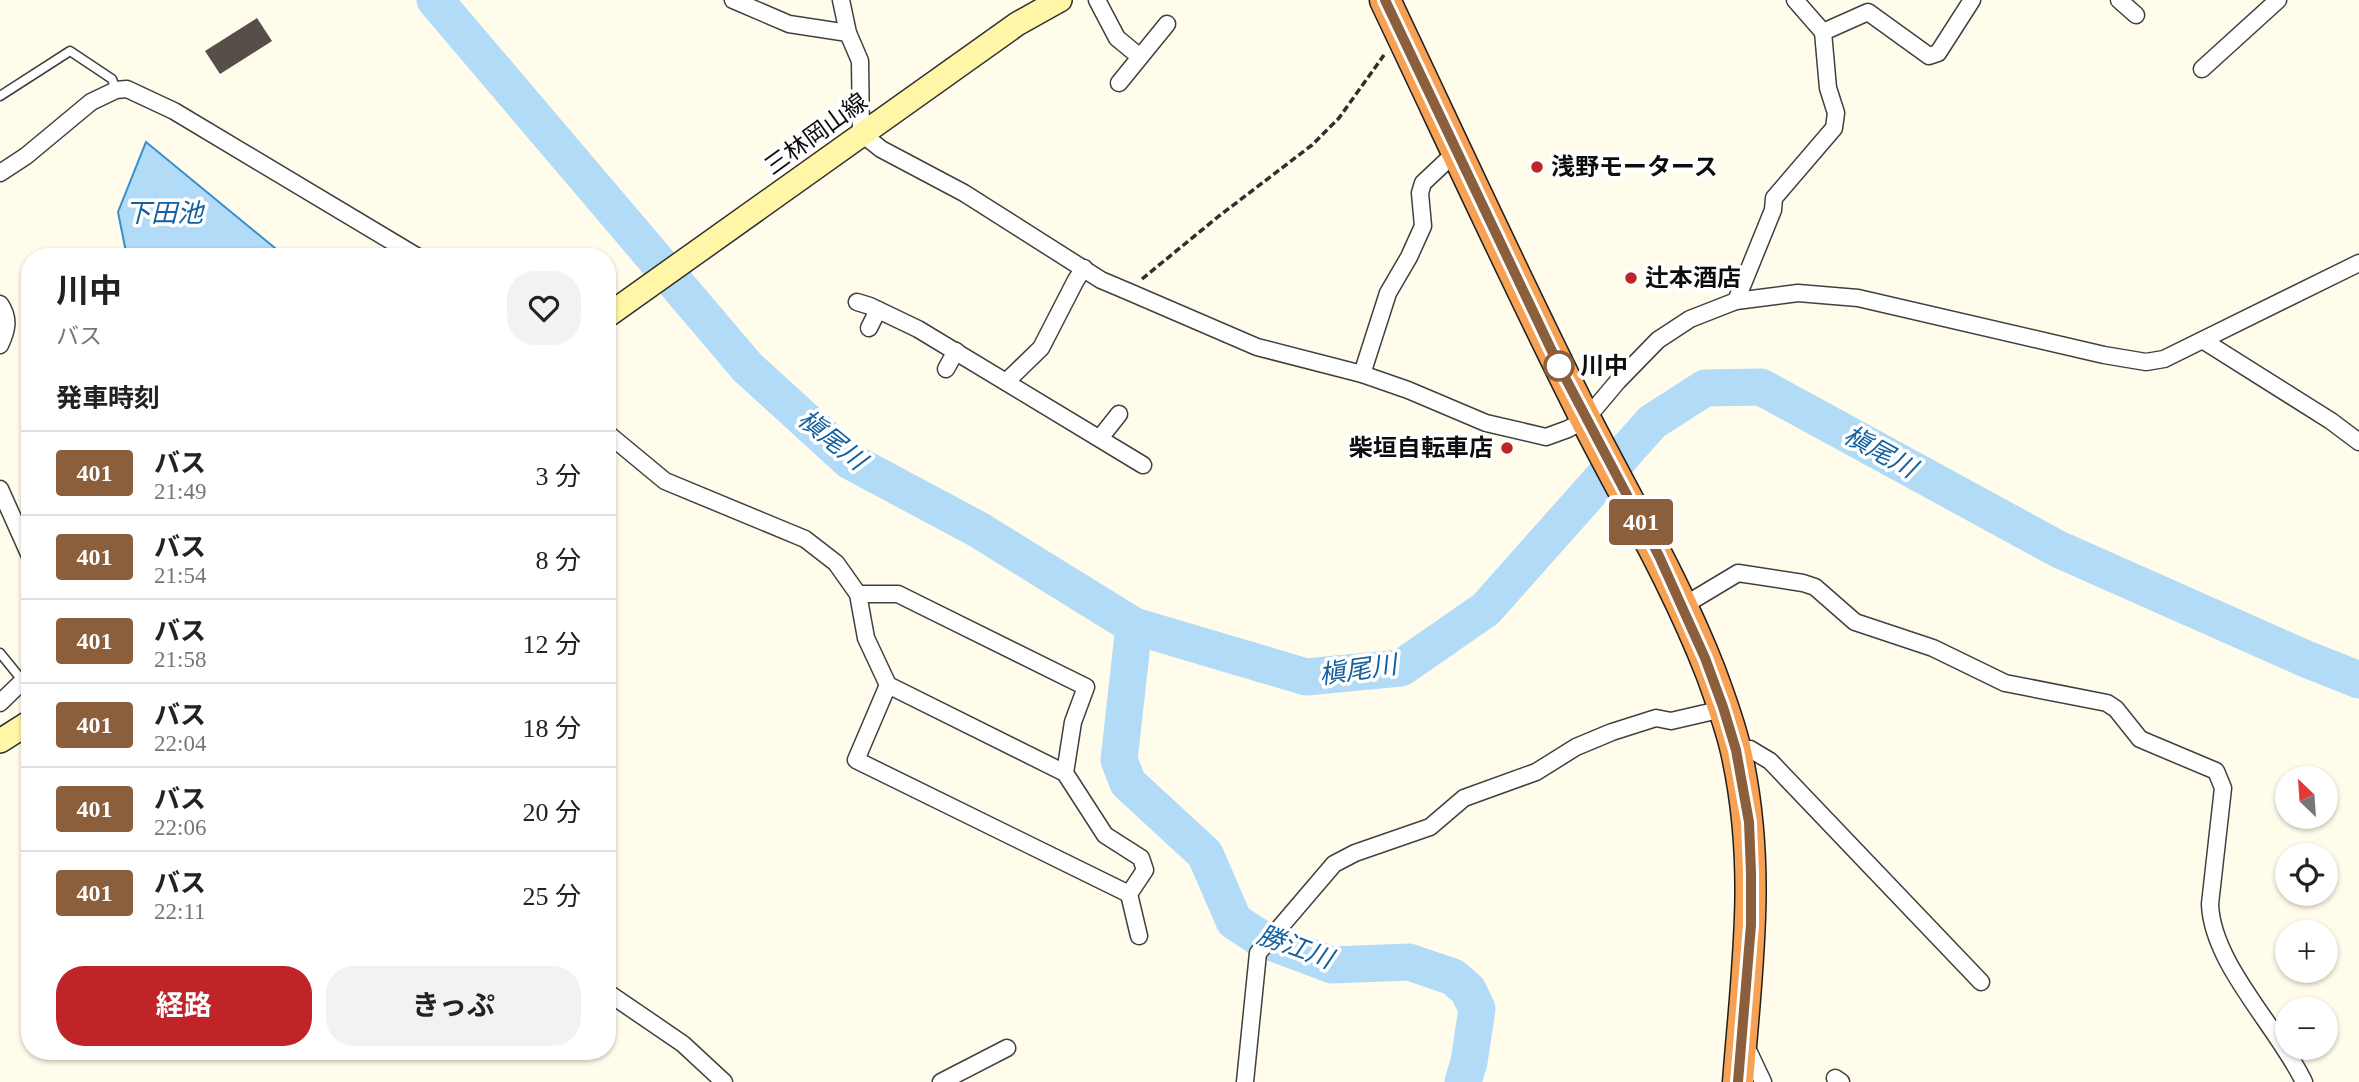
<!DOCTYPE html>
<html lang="ja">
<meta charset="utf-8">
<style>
body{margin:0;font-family:"Times New Roman","Noto Sans JP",serif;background:#f2f2f2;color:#222;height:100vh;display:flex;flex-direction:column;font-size:26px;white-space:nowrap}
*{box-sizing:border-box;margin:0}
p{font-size:23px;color:#767676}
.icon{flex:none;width:38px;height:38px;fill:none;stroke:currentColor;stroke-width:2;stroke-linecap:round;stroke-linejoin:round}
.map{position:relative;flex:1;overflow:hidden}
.drawer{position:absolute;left:21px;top:248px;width:595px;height:812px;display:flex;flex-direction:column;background:#fff;border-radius:28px;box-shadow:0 2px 5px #0004}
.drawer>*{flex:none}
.badge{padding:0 14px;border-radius:5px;font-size:24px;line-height:46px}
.needle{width:46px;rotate:335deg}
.buttons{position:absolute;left:2275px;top:766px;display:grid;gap:14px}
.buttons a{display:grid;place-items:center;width:63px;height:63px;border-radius:50%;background:#fff;box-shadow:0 2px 5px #0004;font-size:35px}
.map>.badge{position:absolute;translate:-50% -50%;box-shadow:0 0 0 4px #fff}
h2{padding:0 35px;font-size:26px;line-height:63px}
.round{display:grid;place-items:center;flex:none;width:74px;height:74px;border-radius:28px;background:#f2f2f2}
.head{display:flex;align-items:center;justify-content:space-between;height:119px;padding:0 35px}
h1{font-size:33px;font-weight:700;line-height:52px}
.button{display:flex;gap:14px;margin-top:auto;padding:14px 35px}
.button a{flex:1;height:80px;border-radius:28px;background:#be2428;color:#fff;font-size:28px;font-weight:700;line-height:80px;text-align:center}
.button a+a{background:#f2f2f2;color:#222}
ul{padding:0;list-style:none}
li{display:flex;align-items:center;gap:21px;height:84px;padding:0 35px;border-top:2px solid #e0e0e0}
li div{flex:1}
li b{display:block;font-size:26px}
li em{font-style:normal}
li .badge{min-width:77px;font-weight:700;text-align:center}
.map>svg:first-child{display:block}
.water{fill:#b1dbf7;stroke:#378fce;stroke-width:2}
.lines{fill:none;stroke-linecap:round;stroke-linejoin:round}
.river{stroke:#b1dbf7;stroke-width:37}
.building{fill:#554e49}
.lane-casing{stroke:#404040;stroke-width:11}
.street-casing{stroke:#404040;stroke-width:19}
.secondary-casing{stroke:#2f2f2f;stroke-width:26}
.highway-casing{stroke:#1e1e1e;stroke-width:33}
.path{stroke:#2f2f2f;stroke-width:3.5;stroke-dasharray:7 3.5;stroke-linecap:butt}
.lane{stroke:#fff;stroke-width:8}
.street{stroke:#fff;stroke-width:16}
.secondary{stroke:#fff7a7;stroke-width:23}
.highway{stroke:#f6a154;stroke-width:30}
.line-casing{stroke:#fff;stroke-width:16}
.line{stroke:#8b5e3c;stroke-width:10}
.poi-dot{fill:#be2428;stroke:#fff;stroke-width:2.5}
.stop-dot{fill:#fff;stroke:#8b5e3c;stroke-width:3.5}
.labels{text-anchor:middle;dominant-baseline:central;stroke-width:7;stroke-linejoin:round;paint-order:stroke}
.street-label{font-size:24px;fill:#0d0d0d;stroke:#fff}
.poi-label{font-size:24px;font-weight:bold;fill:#0d0d0d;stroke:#fff;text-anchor:start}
.stop-label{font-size:24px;font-weight:bold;fill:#0d0d0d;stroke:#fff;text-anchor:start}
.water-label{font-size:26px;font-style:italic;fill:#15619f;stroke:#fff}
</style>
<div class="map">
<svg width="2359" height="1082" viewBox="0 0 2359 1082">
<rect width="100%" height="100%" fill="#fffcec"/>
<!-- water -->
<polygon class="water" points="146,142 281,253 285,257 133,257 126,252 118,212"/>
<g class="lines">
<!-- river -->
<g class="river">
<polyline points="435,0 747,367 850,461 979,530 1134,626 1306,677 1401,668 1486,609 1652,422 1705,388 1761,387 2058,549 2306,659 2359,680"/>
<polyline points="1134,626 1119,760 1128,783 1205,854 1234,921 1260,938 1332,965 1409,962 1453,977 1468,990 1477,1009 1469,1062 1463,1082"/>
</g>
</g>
<!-- building -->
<polygon class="building" points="257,18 272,41 220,74 205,51"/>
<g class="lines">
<!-- lane casing -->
<g class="lane-casing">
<g id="lane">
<polyline points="0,96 70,51 112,79 116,90"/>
<polyline points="0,653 22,680"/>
</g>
</g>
<!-- street casing -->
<g class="street-casing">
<g id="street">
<polyline points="733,0 789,24 848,33"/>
<polyline points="841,0 848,33 860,61 861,133 881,149 964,193 1101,280 1127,291 1257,347 1362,374 1408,390 1486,423 1546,437 1568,429 1586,419 1618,381 1658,340 1690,319 1736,301 1798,293 1858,298 2104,355 2146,362 2164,359 2359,263"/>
<polyline points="1097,0 1117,38 1140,57"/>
<polyline points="1795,0 1823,32 1868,12 1929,56 1938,53 1972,0"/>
<polyline points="2119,0 2136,15"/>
<polyline points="2202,69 2278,0"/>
<polyline points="1119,83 1167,24"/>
<polyline points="0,173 26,156 91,102 116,90 127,89 174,111 418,257"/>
<polyline points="1736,301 1773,210 1774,198 1834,128 1836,113 1828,88 1823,32"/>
<polyline points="857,302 870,306 918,329 1143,465"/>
<path d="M 0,304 C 10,319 7,330 0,345"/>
<polyline points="869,328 878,310"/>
<polyline points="2204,341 2331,421 2359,442"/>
<polyline points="946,369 956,351"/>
<polyline points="1362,374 1388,293 1409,257 1423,226 1420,193 1423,183 1457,151"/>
<polyline points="1006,382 1041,348 1076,280 1084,268"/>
<polyline points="607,433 665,481 805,539 836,563 858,594 866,638 888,685 1065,773"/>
<polyline points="1100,438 1119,414"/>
<polyline points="0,489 30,556"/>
<polyline points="858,594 898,594 1086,687 1073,722 1065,773 1105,835 1141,858 1145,870 1129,894 1139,936"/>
<path d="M 1683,606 L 1738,573 L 1803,583 L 1815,587 L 1855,622 L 1933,648 L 2005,683 L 2107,703 L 2116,709 L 2140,739 L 2216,771 L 2223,788 L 2210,904 C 2212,964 2278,1027 2304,1082"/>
<polyline points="888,685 856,760 1129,894"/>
<polyline points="0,703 30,674"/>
<polyline points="1736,750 1750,749 1770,761 1981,982"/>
<polyline points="607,992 683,1044 724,1082"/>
<polyline points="1746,1046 1763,1082"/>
<polyline points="1835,1078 1841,1082"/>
<polyline points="941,1082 1007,1048"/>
<polyline points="1245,1082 1258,953 1334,864 1355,853 1430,827 1464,798 1536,772 1576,747 1612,732 1656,718 1671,721 1710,712 1723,707"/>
</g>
</g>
<!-- secondary casing -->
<g class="secondary-casing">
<g id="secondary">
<polyline points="607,316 1017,24 1060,0"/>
<polyline points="0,741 30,722"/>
</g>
</g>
<!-- highway casing -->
<g class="highway-casing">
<path id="highway" d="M 1385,0 C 1451,139 1515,279 1584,416 C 1628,502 1676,583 1711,673 C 1720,698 1730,724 1736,751 C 1762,866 1747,967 1738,1082"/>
</g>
<!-- path -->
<polyline class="path" points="1142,279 1219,216 1312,145 1339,118 1384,55"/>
<!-- lane -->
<use href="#lane" class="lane"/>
<!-- street -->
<use href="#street" class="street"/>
<!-- secondary -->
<use href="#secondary" class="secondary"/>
<!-- highway -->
<use href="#highway" class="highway"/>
</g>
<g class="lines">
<!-- line casing -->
<g class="line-casing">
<polyline id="line" points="1385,0 1559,366 1659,556 1705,658 1723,707 1736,750 1749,822 1751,873 1751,925 1738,1082"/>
</g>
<!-- line -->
<use href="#line" class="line"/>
</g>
<!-- markers -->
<g class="poi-dot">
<circle cx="1537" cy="167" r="7"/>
<circle cx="1631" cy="278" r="7"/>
<circle cx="1507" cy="448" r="7"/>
</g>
<circle class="stop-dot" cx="1559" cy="366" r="14"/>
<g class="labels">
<!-- street labels -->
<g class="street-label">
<text transform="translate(816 134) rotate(-36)">三林岡山線</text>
</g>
<!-- poi labels -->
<g class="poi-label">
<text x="1551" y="167">浅野モータース</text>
<text x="1645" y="278">辻本酒店</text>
<text x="1493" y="448" text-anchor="end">柴垣自転車店</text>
</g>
<!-- stop labels -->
<g class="stop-label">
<text x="1580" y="366">川中</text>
</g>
<!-- water labels -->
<g class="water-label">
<text x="164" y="213">下田池</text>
<text transform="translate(832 440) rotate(39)">槇尾川</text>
<text transform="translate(1880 452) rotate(29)">槇尾川</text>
<text transform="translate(1358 670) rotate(-8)">槇尾川</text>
<text transform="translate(1295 947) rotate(20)">勝江川</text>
</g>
</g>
</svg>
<div class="buttons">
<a><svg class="needle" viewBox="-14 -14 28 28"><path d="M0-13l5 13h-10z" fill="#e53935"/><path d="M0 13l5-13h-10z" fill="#767676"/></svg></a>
<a><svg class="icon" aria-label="locate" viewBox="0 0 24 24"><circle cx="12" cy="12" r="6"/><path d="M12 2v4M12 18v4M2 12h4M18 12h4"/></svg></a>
<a>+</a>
<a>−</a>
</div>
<b class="badge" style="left:1641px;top:522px;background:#8b5e3c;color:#fff">401</b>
<section class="drawer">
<div class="head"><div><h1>川中</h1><p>バス</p></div><a class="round"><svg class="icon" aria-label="heart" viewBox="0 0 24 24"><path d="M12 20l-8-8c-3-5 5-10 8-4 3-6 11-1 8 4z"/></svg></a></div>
<h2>発車時刻</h2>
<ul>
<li><span class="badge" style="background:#8b5e3c;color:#fff">401</span><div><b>バス</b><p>21:49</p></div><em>3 分</em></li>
<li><span class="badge" style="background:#8b5e3c;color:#fff">401</span><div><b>バス</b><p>21:54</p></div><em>8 分</em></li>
<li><span class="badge" style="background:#8b5e3c;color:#fff">401</span><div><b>バス</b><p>21:58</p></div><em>12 分</em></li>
<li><span class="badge" style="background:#8b5e3c;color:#fff">401</span><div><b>バス</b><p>22:04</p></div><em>18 分</em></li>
<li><span class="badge" style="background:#8b5e3c;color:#fff">401</span><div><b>バス</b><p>22:06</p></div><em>20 分</em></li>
<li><span class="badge" style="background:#8b5e3c;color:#fff">401</span><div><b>バス</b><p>22:11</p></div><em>25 分</em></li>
</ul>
<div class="button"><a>経路</a><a>きっぷ</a></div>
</section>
</div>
